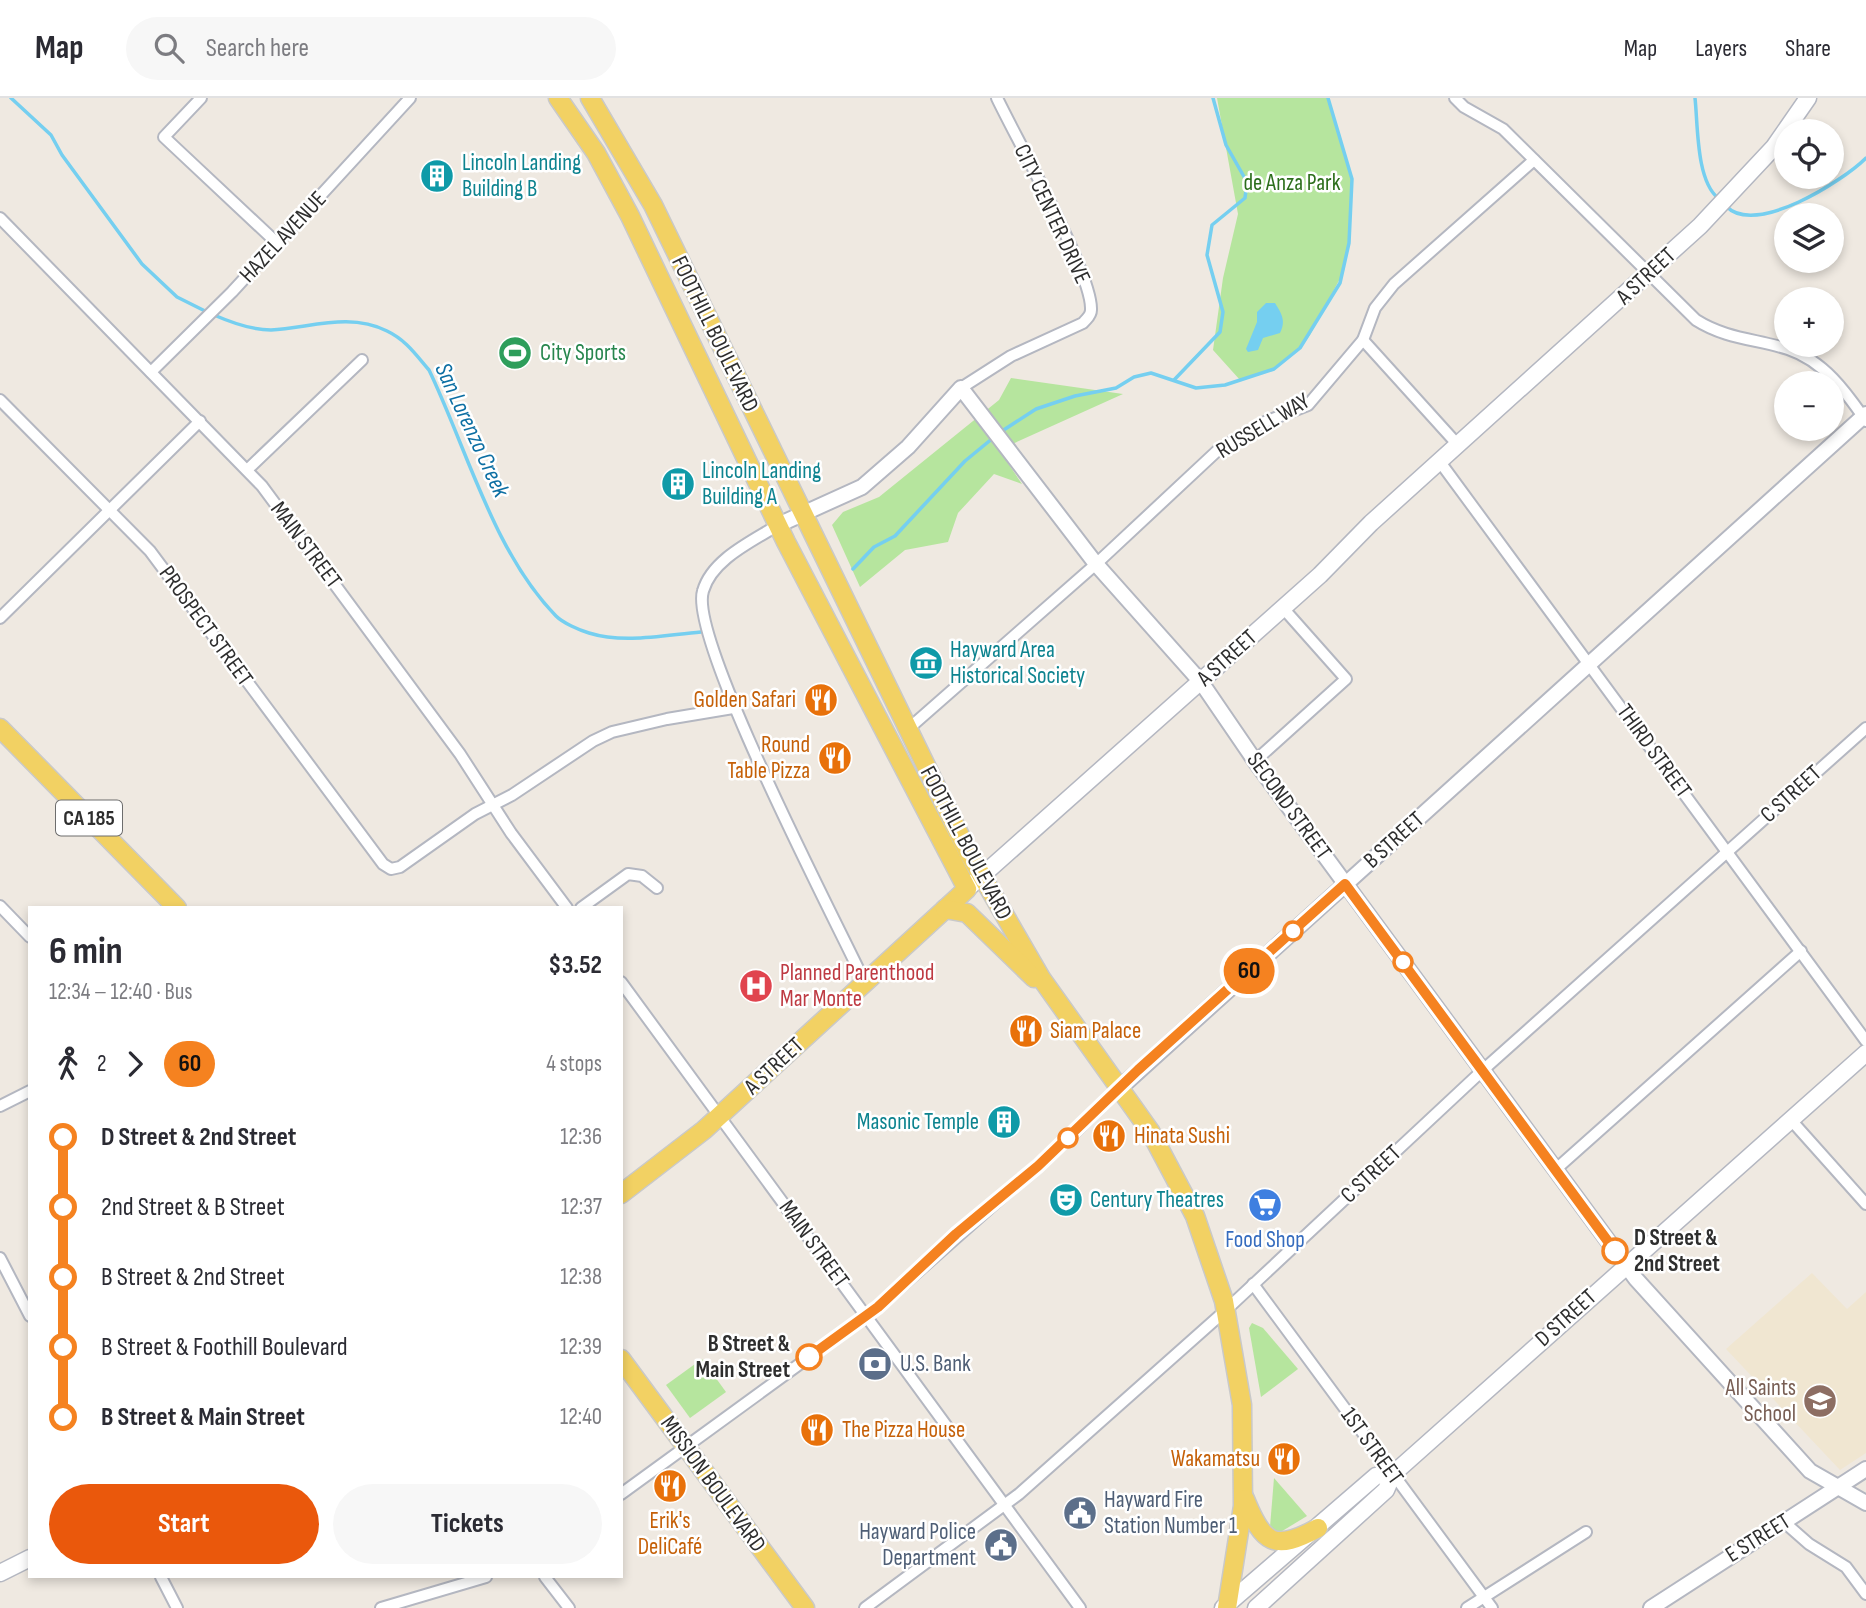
<!DOCTYPE html>
<meta charset="utf-8">
<style>
body{margin:0;font-family:"Sofia Sans Condensed",sans-serif;background:#f7f7f7;color:#2b2b33;height:100vh;display:flex;flex-direction:column;font-size:26px;white-space:nowrap}
*{box-sizing:border-box;margin:0}
p{font-size:23px;color:#7c7c81}
.icon{flex:none;width:38px;height:38px;fill:none;stroke:currentColor;stroke-width:2;stroke-linecap:round;stroke-linejoin:round}
.map{position:relative;flex:1;overflow:hidden}
.panel{position:absolute;left:28px;top:808px;width:595px;height:672px;display:flex;flex-direction:column;background:#fff;border-radius:0px;box-shadow:0 4px 10px #0003}
.panel>*{flex:none}
.badge{padding:0 14px;border-radius:23px;font-size:24px;line-height:46px}
.buttons{position:absolute;left:1774px;top:21px;display:grid;gap:14px}
.buttons a{display:grid;place-items:center;width:70px;height:70px;border-radius:50%;background:#fff;box-shadow:0 4px 10px #0003;font-size:35px}
.map>.badge{position:absolute;translate:-50% -50%;box-shadow:0 0 0 4px #fff}
.legs{display:flex;align-items:center;gap:10px;height:77px;padding:0 21px;font-size:23px}
.legs p{margin-inline-start:auto}
.head{display:flex;align-items:center;justify-content:space-between;height:119px;padding:0 21px}
h1{font-size:38px;font-weight:700;line-height:52px}
.button{display:flex;gap:14px;margin-top:auto;padding:14px 21px}
.button a{flex:1;height:80px;border-radius:42px;background:#ea580c;color:#fff;font-size:28px;font-weight:700;line-height:80px;text-align:center}
.button a+a{background:#f7f7f7;color:#2b2b33}
ul{padding:0 21px;list-style:none}
li{display:flex;align-items:center;gap:24px;height:70px;font-size:26px}
li i{display:grid;place-items:center;width:10px;height:100%;margin:0 9px;background:currentColor}
li i::after{content:'';width:18px;height:18px;margin:-9px;border:5px solid;border-radius:50%;background:#fff}
li p{margin-inline-start:auto}
li:first-child i{background:linear-gradient(#0000 50%,currentColor 0)}
li:last-child i{background:linear-gradient(currentColor 50%,#0000 0)}
header{display:flex;align-items:center;gap:42px;box-sizing:border-box;height:98px;padding:0 35px;background:#fff;border-bottom:2px solid #e1e1e2}
header strong{font-size:33px}
nav{display:flex;gap:38px;margin-inline-start:auto;font-size:24px}
.search{width:490px;height:63px;background:#f7f7f7;display:flex;align-items:center;gap:18px;box-sizing:border-box;padding:0 24px;border-radius:38px;color:#7c7c81;font-size:26px}
.map>svg:first-child{display:block}
.education{fill:#f0e6d1}
.green{fill:#b6e59e}
.water{fill:#75cff0}
.lines{fill:none;stroke-linecap:round;stroke-linejoin:round}
.stream{stroke:#75cff0;stroke-width:3.5}
.minor-casing{stroke:#b4b7c1;stroke-width:14}
.tertiary-casing{stroke:#b4b7c1;stroke-width:18}
.secondary-casing{stroke:#b4b7c1;stroke-width:19}
.primary-casing{stroke:#c9c9c9;stroke-width:21}
.minor{stroke:#fff;stroke-width:10}
.tertiary{stroke:#fff;stroke-width:14}
.secondary{stroke:#fff;stroke-width:16}
.primary{stroke:#f2d163;stroke-width:18}
.line-1-casing{stroke:#fff;stroke-width:16}
.line-1{stroke:#f58220;stroke-width:10}
.stop-1-dot{fill:#fff;stroke:#f58220;stroke-width:3.5}
.labels{text-anchor:middle;dominant-baseline:central;stroke-width:5;stroke-linejoin:round;paint-order:stroke}
.shield{fill:#fff;stroke:#6d6d6d;stroke-width:2}
.shield-label{font-size:21px;font-weight:bold;fill:#2e2e2e}
.culture-label{font-size:23px;fill:#0d838f;stroke:#fff;text-anchor:start}
.park-label{font-size:23px;fill:#2c6e1b;stroke:#fff}
.street-label{font-size:23px;fill:#2e2e2e;stroke:#fff}
.leisure-label{font-size:23px;fill:#27864d;stroke:#fff;text-anchor:start}
.food-label{font-size:23px;fill:#c56008;stroke:#fff;text-anchor:end}
.health-label{font-size:23px;fill:#be3a42;stroke:#fff;text-anchor:start}
.stop-label{font-size:23px;font-weight:bold;fill:#2e2e2e;stroke:#fff;text-anchor:start}
.shop-label{font-size:23px;fill:#366cbe;stroke:#fff}
.service-label{font-size:23px;fill:#4e5e75;stroke:#fff;text-anchor:start}
.education-label{font-size:23px;fill:#785e54;stroke:#fff;text-anchor:end}
.water-label{font-size:24px;font-style:italic;fill:#0d6fa3;stroke:#fff}
</style>
<header>
<strong>Map</strong>
<div class="search"><svg class="icon" aria-label="search" viewBox="0 0 24 24"><circle cx="10" cy="10" r="6"/><path d="M15 15l6 6"/></svg>Search here</div>
<nav><a>Map</a><a>Layers</a><a>Share</a></nav>
</header>
<div class="map">
<svg width="1866" height="1510" viewBox="0 0 1866 1510">
<rect width="100%" height="100%" fill="#efe9e1"/>
<!-- education -->
<polygon class="education" points="1812,1175 1847,1211 1866,1194 1866,1355 1840,1372 1726,1251"/>
<!-- green -->
<g class="green">
<polygon points="1217,0 1328,0 1352,81 1349,145 1344,173 1310,237 1300,251 1274,271 1240,282 1213,252 1223,180 1238,116"/>
<polygon points="1011,280 1123,296 999,352 1022,386 994,376 958,415 948,444 905,452 860,489 832,427 843,414 879,399 999,302"/>
<polygon points="1252,1225 1263,1230 1298,1271 1261,1299 1249,1230"/>
<polygon points="702,1261 726,1294 690,1320 666,1287"/>
<polygon points="1274,1380 1307,1418 1279,1435 1270,1429"/>
</g>
<!-- water -->
<path class="water" d="M 1266,205 L 1275,205 C 1282,216 1286,223 1280,235 L 1263,240 L 1258,252 L 1248,254 L 1246,251 L 1257,224 L 1257,214 Z"/>
<g class="lines">
<!-- stream -->
<g class="stream">
<polyline points="11,0 51,37 62,57 142,166 177,199 207,214"/>
<path d="M 1695,0 C 1698,27 1696,82 1718,100"/>
<path d="M 1726,108 C 1755,139 1843,83 1866,60"/>
<path d="M 214,217 C 230,224 253,232 271,232 C 310,230 349,214 387,233 C 406,242 416,257 429,272 C 467,351 494,455 556,518 C 563,525 579,532 589,535 C 624,546 665,537 701,534"/>
<polyline points="1174,282 1220,234 1223,214 1207,157 1212,127 1245,100 1247,84 1226,47 1213,0"/>
<polyline points="999,335 1036,311 1075,298 1116,290 1134,279 1151,275 1196,290 1225,287 1274,271 1300,250 1340,185 1349,145 1352,81 1328,0"/>
<polyline points="853,471 874,449 895,438 965,363 993,340"/>
</g>
<!-- minor casing -->
<g class="minor-casing">
<g id="minor">
<polyline points="201,0 164,39 277,145"/>
<path d="M 1455,0 L 1464,9 L 1503,31 L 1696,222 C 1726,241 1756,241 1788,251 C 1824,263 1846,294 1866,323"/>
<polyline points="0,120 262,388 460,656 511,735 567,810"/>
<polyline points="1363,242 1458,347"/>
<polyline points="151,274 232,194 410,0"/>
<path d="M 961,290 L 1011,258 L 1083,225 C 1087,220 1091,218 1091,212 C 1093,177 1016,40 997,0"/>
<polyline points="0,302 150,453 383,766 391,771 400,769 475,716 512,697 593,643 612,634 667,621 733,610"/>
<polyline points="1440,364 1866,943"/>
<polyline points="247,372 362,262"/>
<path d="M 778,427 C 753,443 712,461 703,493 C 688,540 837,825 865,885"/>
<polyline points="0,520 200,323"/>
<polyline points="907,632 1096,466 1217,353 1265,324 1308,307 1363,242 1375,210 1394,186 1534,62"/>
<polyline points="1255,663 1346,581 1283,510"/>
<polyline points="0,808 30,839"/>
<polyline points="581,810 628,776 642,778 657,790"/>
<polyline points="621,884 1080,1510"/>
<polyline points="0,1008 30,993"/>
<polyline points="1791,1022 1866,1106"/>
<polyline points="1555,1072 1801,853"/>
<polyline points="0,1160 30,1218"/>
<polyline points="1253,1186 1492,1510"/>
<polyline points="621,1396 878,1209 1073,1036 1121,989"/>
<polyline points="1784,1424 1809,1446 1846,1469 1866,1496"/>
<polyline points="161,1479 177,1510"/>
<polyline points="545,1479 569,1510"/>
<polyline points="381,1510 486,1479"/>
<polyline points="865,1510 1019,1396 1226,1212 1483,972 1866,630"/>
<polyline points="1467,1510 1586,1434"/>
</g>
</g>
<!-- tertiary casing -->
<g class="tertiary-casing">
<g id="tertiary">
<polyline points="778,427 862,389 908,349 961,290 1096,466 1201,584 1255,663 1636,1181 1810,1373 1866,1405"/>
<polyline points="1121,989 1866,316"/>
<polyline points="1651,1510 1866,1371"/>
</g>
</g>
<!-- secondary casing -->
<g class="secondary-casing">
<g id="secondary">
<polyline points="967,791 1320,477 1371,425 1700,128 1774,49 1808,0"/>
<polyline points="0,1475 30,1460"/>
<polyline points="1223,1510 1376,1378 1393,1376"/>
<polyline points="1256,1510 1386,1392 1393,1376 1866,955"/>
</g>
</g>
<!-- primary casing -->
<g class="primary-casing">
<g id="primary">
<polyline points="558,0 596,55 630,118 786,444 967,791 704,1032 621,1096"/>
<polyline points="590,0 653,107 968,754 1041,880 1150,1033 1195,1118 1224,1203 1242,1307 1243,1408 1227,1510"/>
<polyline points="0,630 177,810"/>
<polyline points="945,811 967,815 1034,880"/>
<polyline points="621,1261 805,1510"/>
<path d="M 1245,1401 C 1263,1446 1274,1454 1318,1430"/>
</g>
</g>
<!-- minor -->
<use href="#minor" class="minor"/>
<!-- tertiary -->
<use href="#tertiary" class="tertiary"/>
<!-- secondary -->
<use href="#secondary" class="secondary"/>
<!-- primary -->
<use href="#primary" class="primary"/>
</g>
<g class="lines">
<!-- line-1 casing -->
<g class="line-1-casing">
<polyline id="line-1" points="809,1259 878,1209 956,1136 1038,1068 1138,972 1345,786 1615,1153"/>
</g>
<!-- line-1 -->
<use href="#line-1" class="line-1"/>
</g>
<!-- icons -->
<defs>
<g id="building-disc" transform="scale(1.75)"><circle r="9.5" fill="#0f9aa8" stroke="#fff"/><path d="M-4-6H4V6H1V3H-1V6H-4ZM-2.5-4.3h1.7v1.8h-1.7ZM.8-4.3h1.7v1.8H.8ZM-2.5-1h1.7V.8h-1.7ZM.8-1h1.7V.8H.8Z" fill="#fff"/></g>
<g id="stadium-disc" transform="scale(1.75)"><circle r="9.5" fill="#2e9e5b" stroke="#fff"/><path d="M0-5a6.5 5 0 1 0 0 10a6.5 5 0 1 0 0-10ZM-3.5-1.8h7v3.6h-7Z" fill="#fff"/></g>
<g id="museum-disc" transform="scale(1.75)"><circle r="9.5" fill="#0f9aa8" stroke="#fff"/><path d="M0-6L6-3V-2H-6V-3ZM-5-1h2V3h-2ZM-1-1h2V3h-2ZM3-1h2V3H3ZM-6 4H6V6H-6Z" fill="#fff"/></g>
<g id="restaurant-disc" transform="scale(1.75)"><circle r="9.5" fill="#e8710a" stroke="#fff"/><path d="M-5-6h1v4h1v-4h1v4h1v-4h1v5L-1.5 .5V6h-2V.5L-5-1ZM5-6V6H3V1.5H1.5Q1.5-4 5-6Z" fill="#fff"/></g>
<g id="hospital-disc" transform="scale(1.75)"><circle r="9.5" fill="#e0444e" stroke="#fff"/><path d="M-5-5h3v3.5h4V-5h3V5h-3V1.5h-4V5h-3Z" fill="#fff"/></g>
<g id="theatre-disc" transform="scale(1.75)"><circle r="9.5" fill="#0f9aa8" stroke="#fff"/><path d="M-5-5.5Q0-4 5-5.5V0Q5 5 0 6Q-5 5-5 0ZM-3.3-2.5H-1v1.5H-3.3ZM1-2.5H3.3v1.5H1ZM-2.8 1Q0 5.5 2.8 1Z" fill="#fff"/></g>
<g id="supermarket-disc" transform="scale(1.75)"><circle r="9.5" fill="#3f7fe0" stroke="#fff"/><path d="M-6-5.5h2.5l.6 2H6L4.5 2H-2.5L-4.4-4H-6ZM-1.5 3.2a1.3 1.3 0 1 0 .1 0ZM3 3.2a1.3 1.3 0 1 0 .1 0Z" fill="#fff"/></g>
<g id="bank-disc" transform="scale(1.75)"><circle r="9.5" fill="#5c6f8a" stroke="#fff"/><path d="M-6-4H6V4H-6ZM0-2.3a2.3 2.3 0 1 0 0 4.6a2.3 2.3 0 1 0 0-4.6Z" fill="#fff"/></g>
<g id="school-disc" transform="scale(1.75)"><circle r="9.5" fill="#8d6e63" stroke="#fff"/><path d="M0-5L7-2L0 1L-7-2ZM-4 1L0 2.5L4 1V4Q0 6-4 4Z" fill="#fff"/></g>
<g id="civic-disc" transform="scale(1.75)"><circle r="9.5" fill="#5c6f8a" stroke="#fff"/><path d="M-.6-6.5H3V-4.5H.6V-3L4-1V1h2V6H-6V1h2V-1L-.6-3ZM-1.2 2.5V6h2.4V2.5Z" fill="#fff"/></g>
</defs>
<g fill-rule="evenodd">
<use href="#building-disc" x="437" y="78"/>
<use href="#stadium-disc" x="515" y="255"/>
<use href="#building-disc" x="678" y="386"/>
<use href="#museum-disc" x="926" y="565"/>
<use href="#restaurant-disc" x="821" y="602"/>
<use href="#restaurant-disc" x="835" y="660"/>
<use href="#hospital-disc" x="756" y="888"/>
<use href="#restaurant-disc" x="1026" y="933"/>
<use href="#building-disc" x="1004" y="1024"/>
<use href="#restaurant-disc" x="1109" y="1038"/>
<use href="#theatre-disc" x="1066" y="1102"/>
<use href="#supermarket-disc" x="1265" y="1107"/>
<use href="#bank-disc" x="875" y="1266"/>
<use href="#school-disc" x="1820" y="1303"/>
<use href="#restaurant-disc" x="817" y="1332"/>
<use href="#restaurant-disc" x="1284" y="1361"/>
<use href="#restaurant-disc" x="670" y="1388"/>
<use href="#civic-disc" x="1080" y="1415"/>
<use href="#civic-disc" x="1001" y="1447"/>
</g>
<!-- markers -->
<g class="stop-1-dot">
<circle cx="1293" cy="833" r="9"/>
<circle cx="1403" cy="864" r="9"/>
<circle cx="1068" cy="1040" r="9"/>
<circle cx="1615" cy="1153" r="12"/>
<circle cx="809" cy="1259" r="12"/>
</g>
<g class="labels">
<!-- shield labels -->
<rect class="shield" x="56" y="702.5" width="66" height="35" rx="5"/>
<g class="shield-label">
<text x="89" y="720">CA 185</text>
</g>
<!-- culture labels -->
<g class="culture-label">
<text x="462" y="65">Lincoln Landing<tspan x="462" dy="26">Building B</tspan></text>
<text x="702" y="373">Lincoln Landing<tspan x="702" dy="26">Building A</tspan></text>
<text x="950" y="552">Hayward Area<tspan x="950" dy="26">Historical Society</tspan></text>
<text x="979" y="1024" text-anchor="end">Masonic Temple</text>
<text x="1090" y="1102">Century Theatres</text>
</g>
<!-- park labels -->
<g class="park-label">
<text x="1292" y="85">de Anza Park</text>
</g>
<!-- street labels -->
<g class="street-label">
<text transform="translate(1052 116) rotate(65)">CITY CENTER DRIVE</text>
<text transform="translate(283 139) rotate(-47)">HAZEL AVENUE</text>
<text transform="translate(1646 178) rotate(-43)">A STREET</text>
<text transform="translate(715 236) rotate(64)">FOOTHILL BOULEVARD</text>
<text transform="translate(1263 328) rotate(-31)">RUSSELL WAY</text>
<text transform="translate(306 447) rotate(53)">MAIN STREET</text>
<text transform="translate(206 528) rotate(54)">PROSPECT STREET</text>
<text transform="translate(1227 560) rotate(-42)">A STREET</text>
<text transform="translate(1654 653) rotate(54)">THIRD STREET</text>
<text transform="translate(1791 696) rotate(-42)">C STREET</text>
<text transform="translate(1289 708) rotate(54)">SECOND STREET</text>
<text transform="translate(1394 742) rotate(-42)">B STREET</text>
<text transform="translate(966 745) rotate(62)">FOOTHILL BOULEVARD</text>
<text transform="translate(774 968) rotate(-43)">A STREET</text>
<text transform="translate(1371 1076) rotate(-43)">C STREET</text>
<text transform="translate(814 1146) rotate(54)">MAIN STREET</text>
<text transform="translate(1566 1220) rotate(-42)">D STREET</text>
<text transform="translate(1372 1348) rotate(54)">1ST STREET</text>
<text transform="translate(713 1386) rotate(54)">MISSION BOULEVARD</text>
<text transform="translate(1758 1440) rotate(-32)">E STREET</text>
</g>
<!-- leisure labels -->
<g class="leisure-label">
<text x="540" y="255">City Sports</text>
</g>
<!-- food labels -->
<g class="food-label">
<text x="796" y="602">Golden Safari</text>
<text x="810" y="647">Round<tspan x="810" dy="26">Table Pizza</tspan></text>
<text x="1050" y="933" text-anchor="start">Siam Palace</text>
<text x="1134" y="1038" text-anchor="start">Hinata Sushi</text>
<text x="842" y="1332" text-anchor="start">The Pizza House</text>
<text x="1260" y="1361">Wakamatsu</text>
<text x="670" y="1423" text-anchor="middle">Erik's<tspan x="670" dy="26">DeliCafé</tspan></text>
</g>
<!-- health labels -->
<g class="health-label">
<text x="780" y="875">Planned Parenthood<tspan x="780" dy="26">Mar Monte</tspan></text>
</g>
<!-- stop labels -->
<g class="stop-label">
<text x="1634" y="1140">D Street &amp;<tspan x="1634" dy="26">2nd Street</tspan></text>
<text x="790" y="1246" text-anchor="end">B Street &amp;<tspan x="790" dy="26">Main Street</tspan></text>
</g>
<!-- shop labels -->
<g class="shop-label">
<text x="1265" y="1142">Food Shop</text>
</g>
<!-- service labels -->
<g class="service-label">
<text x="900" y="1266">U.S. Bank</text>
<text x="1104" y="1402">Hayward Fire<tspan x="1104" dy="26">Station Number 1</tspan></text>
<text x="976" y="1434" text-anchor="end">Hayward Police<tspan x="976" dy="26">Department</tspan></text>
</g>
<!-- education labels -->
<g class="education-label">
<text x="1796" y="1290">All Saints<tspan x="1796" dy="26">School</tspan></text>
</g>
<!-- water labels -->
<g class="water-label">
<text transform="translate(472 332) rotate(65)">San Lorenzo Creek</text>
</g>
</g>
</svg>
<div class="buttons">
<a><svg class="icon" aria-label="locate" viewBox="0 0 24 24"><circle cx="12" cy="12" r="6"/><path d="M12 2v4M12 18v4M2 12h4M18 12h4"/></svg></a>
<a><svg class="icon" aria-label="layers" viewBox="0 0 24 24"><path d="M12 4l9 5-9 5-9-5zM3 14l9 5 9-5"/></svg></a>
<a>+</a>
<a>−</a>
</div>
<b class="badge" style="left:1249px;top:873px;background:#f58220;color:#111">60</b>
<section class="panel">
<div class="head"><div><h1>6 min</h1><p>12:34 – 12:40 · Bus</p></div><b>$3.52</b></div>
<div class="legs"><svg class="icon" aria-label="walk" viewBox="0 0 24 24"><circle cx="13" cy="4" r="2"/><path d="M13 8l-2 6 4 7M11 14l-3 7M7 12l3-4h3l4 4"/></svg>2<svg class="icon" aria-label="forward" viewBox="0 0 24 24"><path d="M9 5l7 7-7 7"/></svg><b class="badge" style="background:#f58220;color:#111">60</b><p>4 stops</p></div>
<ul>
<li><i style="color:#f58220"></i><b>D Street &amp; 2nd Street</b><p>12:36</p></li>
<li><i style="color:#f58220"></i><span>2nd Street &amp; B Street</span><p>12:37</p></li>
<li><i style="color:#f58220"></i><span>B Street &amp; 2nd Street</span><p>12:38</p></li>
<li><i style="color:#f58220"></i><span>B Street &amp; Foothill Boulevard</span><p>12:39</p></li>
<li><i style="color:#f58220"></i><b>B Street &amp; Main Street</b><p>12:40</p></li>
</ul>
<div class="button"><a>Start</a><a>Tickets</a></div>
</section>
</div>
